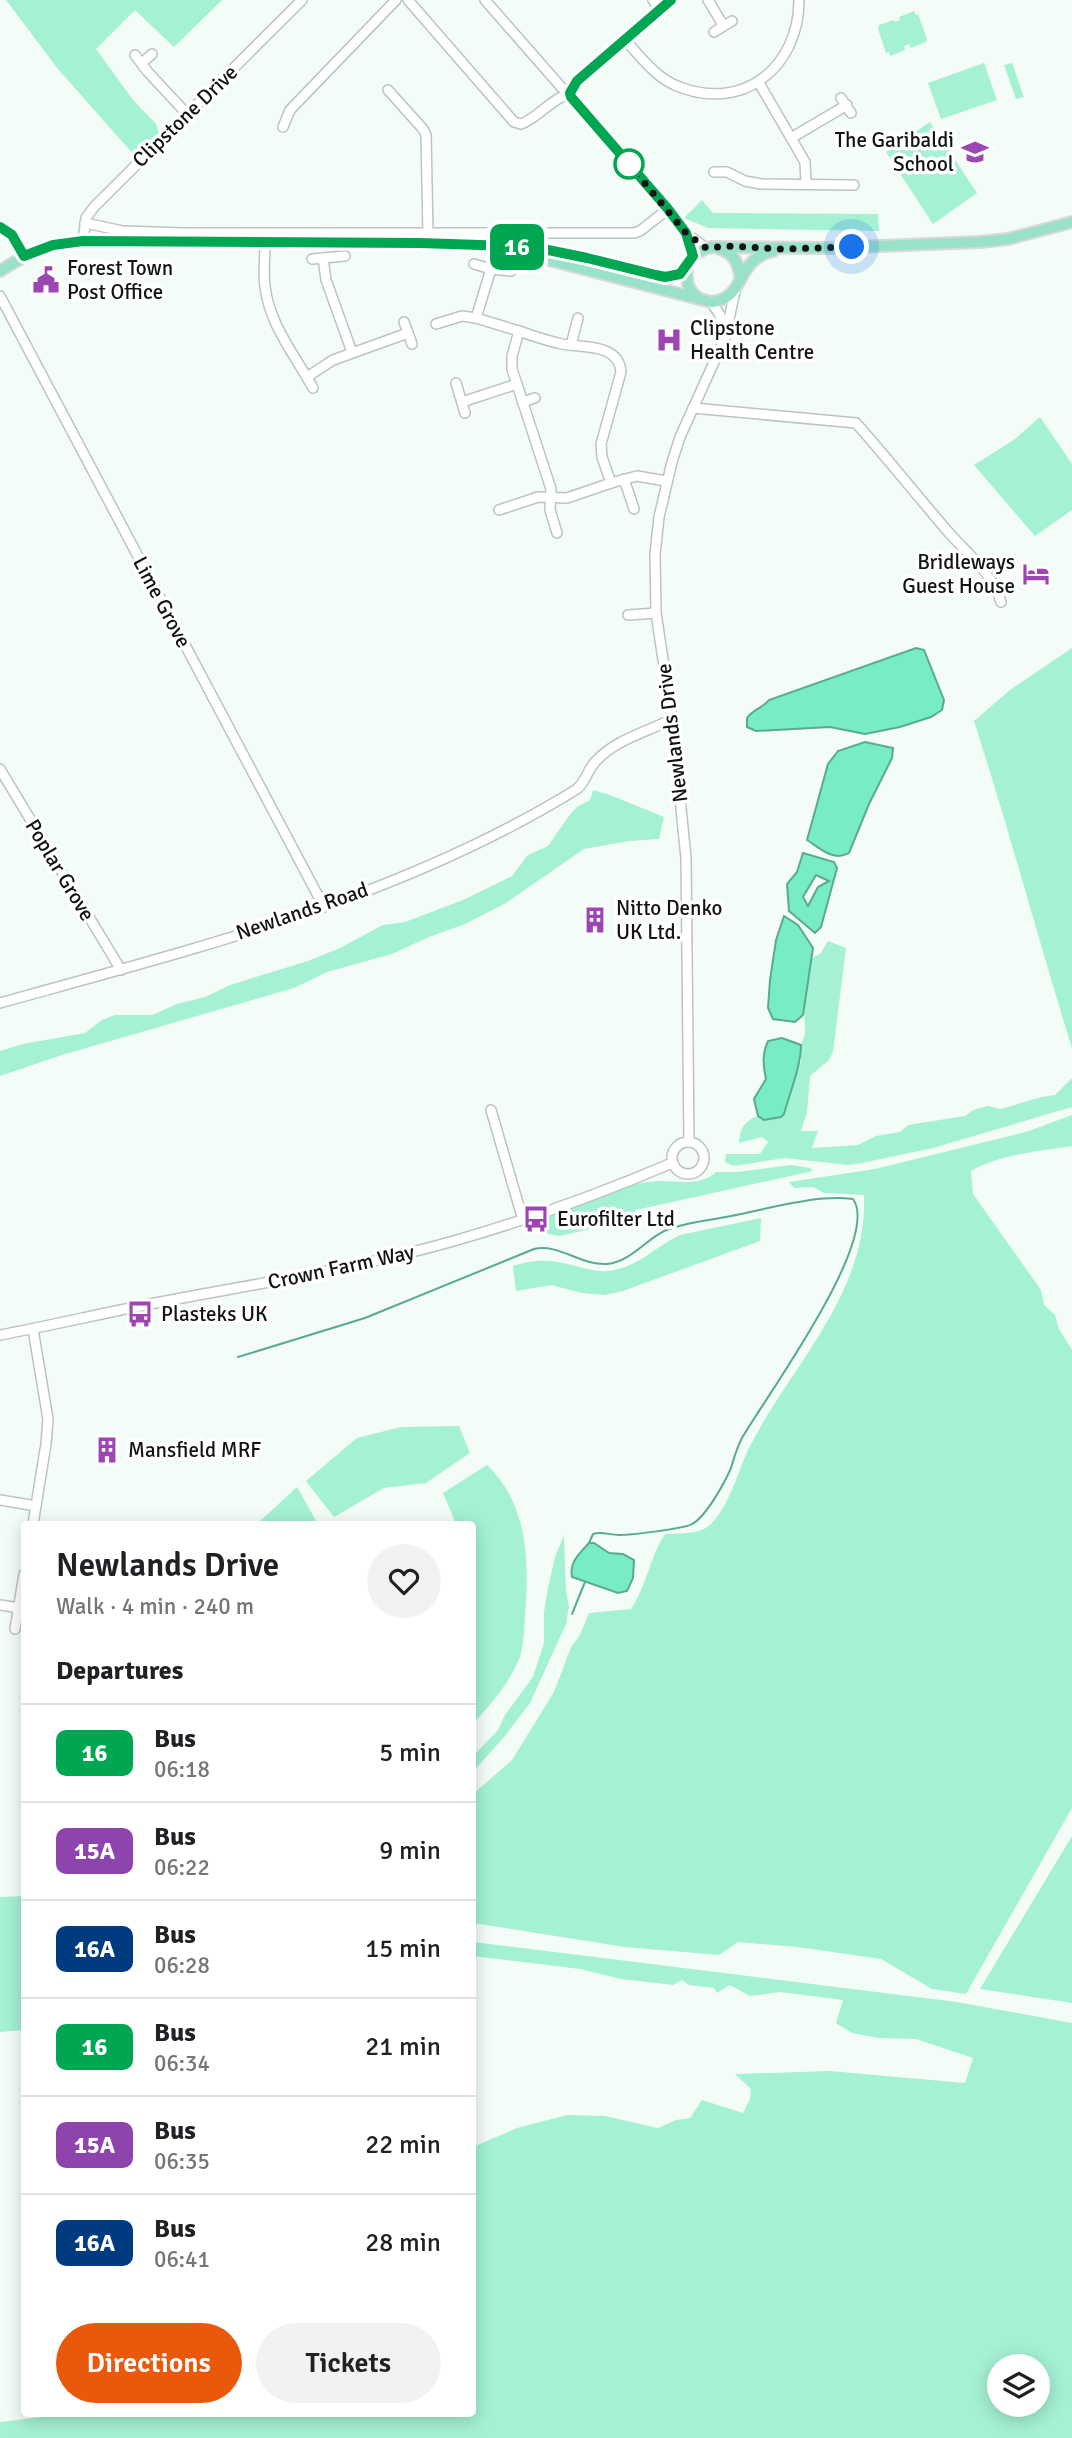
<!DOCTYPE html>
<meta charset="utf-8">
<style>
body{margin:0;font-family:Signika,sans-serif;background:#f2f2f2;color:#202124;height:100vh;display:flex;flex-direction:column;font-size:26px;white-space:nowrap}
*{box-sizing:border-box;margin:0}
p{font-size:23px;color:#757577}
.icon{flex:none;width:38px;height:38px;fill:none;stroke:currentColor;stroke-width:2;stroke-linecap:round;stroke-linejoin:round}
.map{position:relative;flex:1;overflow:hidden}
.side{position:absolute;left:21px;top:1521px;width:455px;height:896px;display:flex;flex-direction:column;background:#fff;border-radius:7px;box-shadow:0 4px 18px #0003}
.side>*{flex:none}
.badge{padding:0 14px;border-radius:10px;font-size:24px;line-height:46px}
.controls{position:absolute;left:987px;top:2354px;display:grid;gap:14px}
.controls a{display:grid;place-items:center;width:63px;height:63px;border-radius:50%;background:#fff;box-shadow:0 4px 18px #0003;font-size:35px}
.you{position:absolute;width:35px;height:35px;margin:-18px;border:5px solid #fff;border-radius:50%;background:#1a73e8;box-shadow:0 0 0 10px #1a73e833}
.map>.badge{position:absolute;translate:-50% -50%;box-shadow:0 0 0 4px #fff}
h2{padding:0 35px;font-size:26px;line-height:63px}
.round{display:grid;place-items:center;flex:none;width:74px;height:74px;border-radius:37px;background:#f2f2f2}
.summary{display:flex;align-items:center;justify-content:space-between;height:119px;padding:0 35px}
h1{font-size:33px;font-weight:600;line-height:52px}
.cta{display:flex;gap:14px;margin-top:auto;padding:14px 35px}
.cta a{flex:1;height:80px;border-radius:42px;background:#ea580c;color:#fff;font-size:28px;font-weight:600;line-height:80px;text-align:center}
.cta a+a{background:#f2f2f2;color:#202124}
ul{padding:0;list-style:none}
li{display:flex;align-items:center;gap:21px;height:98px;padding:0 35px;border-top:2px solid #e0e0e0}
li div{flex:1}
li b{display:block;font-size:26px}
li em{font-style:normal}
li .badge{min-width:77px;font-weight:700;text-align:center}
.map>svg:first-child{display:block}
.green{fill:#a5f1d4;fill-rule:evenodd}
.water{fill:#78ecc5;stroke:#59ab90;stroke-width:2;fill-rule:evenodd}
.lines{fill:none;stroke-linecap:round;stroke-linejoin:round}
.stream{stroke:#59ab90;stroke-width:2}
.minor-casing{stroke:#bcc4c1;stroke-width:12}
.major-casing{stroke:#d9d9d9;stroke-width:14}
.minor{stroke:#fff;stroke-width:9}
.major{stroke:#99e1ca;stroke-width:10}
.line-casing{stroke:#fff;stroke-width:16}
.line{stroke:#00a651;stroke-width:10}
.walk{stroke:#111413;stroke-width:7;stroke-dasharray:0 12.6}
.stop-dot{fill:#fff;stroke:#00a651;stroke-width:3.5}
.labels{text-anchor:middle;dominant-baseline:central;stroke-width:7;stroke-linejoin:round;paint-order:stroke}
.street-label{font-size:21px;fill:#111413;stroke:#fff}
.poi-label{font-size:21px;fill:#111413;stroke:#fff;text-anchor:start}
</style>
<div class="map">
<svg width="1072" height="2438" viewBox="0 0 1072 2438">
<rect width="100%" height="100%" fill="#f4fcf8"/>
<!-- green -->
<g class="green">
<polygon points="6,0 222,0 174,47 135,10 96,49 133,100 156,124 159,133 135,156 58,69"/>
<polygon points="914,11 916,15 918,14 927,39 926,42 911,48 909,44 904,46 905,50 890,56 889,52 886,53 878,29 879,25 894,20 895,22 900,20 899,17"/>
<polygon points="984,63 997,100 941,119 928,83"/>
<polygon points="1012,63 1024,97 1016,99 1004,65"/>
<polygon points="930,122 977,193 933,224 886,152"/>
<polygon points="702,200 713,213 878,214 879,231 708,228 684,218"/>
<polygon points="1040,417 1072,464 1072,510 1035,536 974,465 1015,439"/>
<path d="M 1072,648 L 1072,1048 C 1038,939 1009,829 974,721 L 1010,690 Z"/>
<polygon points="593,790 610,795 664,817 659,839 629,841 584,849 506,903 465,924 429,937 392,954 327,972 294,988 62,1055 0,1076 0,1051 23,1044 85,1033 102,1020 115,1015 152,1015 177,1004 205,997 230,985 308,961 340,948 383,925 405,922 463,900 512,876 528,855 548,846 569,816 577,807 590,800"/>
<path d="M 828,941 L 846,948 L 833,1052 L 829,1060 L 810,1076 L 807,1112 L 801,1131 L 818,1131 L 812,1148 L 858,1145 L 876,1136 L 900,1132 L 908,1125 L 965,1116 L 973,1110 L 988,1106 L 1001,1109 L 1041,1097 L 1055,1095 L 1072,1078 L 1072,1107 L 933,1148 L 862,1163 L 848,1165 L 785,1158 L 734,1166 L 725,1162 L 726,1154 L 760,1154 L 768,1142 L 762,1137 L 739,1143 C 740,1129 744,1121 758,1116 L 764,1120 L 784,1113 L 795,1073 L 801,1062 L 801,1045 L 805,1034 L 804,997 L 811,959 L 821,953 Z"/>
<path d="M 1072,1115 L 1072,1146 C 1039,1151 1001,1154 971,1171 L 973,1194 L 1041,1290 L 1044,1305 L 1055,1315 L 1059,1329 L 1072,1350 L 1072,1808 L 966,1994 L 932,1989 L 881,1959 L 798,1947 L 738,1942 L 719,1955 L 625,1947 L 473,1923 L 473,1794 L 512,1760 L 554,1692 L 571,1647 L 580,1635 L 589,1613 L 631,1609 C 648,1583 649,1559 665,1534 C 680,1533 700,1535 711,1524 C 731,1503 737,1473 749,1448 C 791,1365 868,1294 864,1195 L 824,1193 L 813,1187 L 794,1188 L 789,1182 L 875,1169 L 1026,1132 Z"/>
<path d="M 791,1165 L 810,1168 L 813,1171 L 636,1210 L 625,1221 L 560,1236 L 543,1233 L 542,1222 L 546,1217 C 580,1206 613,1187 649,1182 C 673,1178 697,1189 716,1172 L 738,1172 Z"/>
<path d="M 761,1218 L 760,1241 L 623,1291 L 605,1295 L 582,1293 L 551,1285 L 516,1291 L 513,1266 C 537,1258 552,1260 576,1266 C 586,1269 598,1272 608,1271 C 637,1268 655,1247 680,1235 Z"/>
<polygon points="459,1426 470,1453 426,1483 384,1488 334,1517 306,1481 357,1438 401,1427"/>
<path d="M 487,1465 C 529,1505 529,1563 525,1616 C 524,1632 524,1650 517,1664 C 506,1687 490,1705 473,1724 L 472,1524 L 456,1524 L 443,1493 Z"/>
<polygon points="297,1487 318,1524 257,1524"/>
<polygon points="564,1535 566,1590 569,1606 566,1624 530,1703 504,1737 473,1772 473,1756 498,1730 505,1715 533,1677 544,1643 544,1612 548,1588 555,1557"/>
<polygon points="1072,1836 1072,2003 980,1989"/>
<polygon points="24,1896 24,2030 0,2032 0,1897"/>
<path d="M 473,1942 L 957,2002 L 1072,2023 L 1072,2438 L 0,2438 L 0,2422 L 74,2413 L 472,2413 L 473,2147 L 517,2128 L 567,2115 L 605,2116 L 658,2128 L 676,2120 L 690,2118 L 702,2100 L 743,2113 L 750,2099 L 751,2089 L 735,2074 L 830,2071 L 965,2083 L 973,2058 L 916,2039 L 879,2038 L 852,2033 L 836,2023 L 843,2000 L 780,1992 L 750,1996 L 730,1985 L 717,1993 L 714,1988 L 689,1985 L 682,1980 L 673,1985 L 621,1979 L 580,1969 L 473,1956 ZM 999,2366 L 1038,2366 L 1038,2404 L 999,2404 Z"/>
</g>
<!-- water -->
<g class="water">
<path d="M 916,648 L 924,650 L 944,700 L 942,710 L 931,717 L 900,727 L 865,734 L 830,727 L 756,731 L 747,727 L 747,718 C 753,709 763,708 769,700 Z"/>
<path d="M 865,742 L 893,748 L 892,758 L 869,804 L 849,853 C 833,862 820,848 807,840 L 828,764 L 838,751 Z"/>
<path d="M 803,853 L 834,862 L 837,868 L 821,927 L 815,933 L 789,911 L 787,884 L 797,872 ZM 816,875 L 829,881 L 818,887 L 808,906 L 803,897 Z"/>
<polygon points="784,916 798,925 813,948 803,1015 795,1022 773,1019 768,1008 770,980 776,940"/>
<path d="M 782,1038 L 801,1045 C 801,1066 790,1092 784,1114 L 781,1117 L 764,1120 L 758,1116 L 754,1099 L 766,1079 C 763,1065 762,1054 768,1041 Z"/>
<path d="M 589,1543 L 594,1543 L 609,1553 L 623,1554 L 634,1560 L 633,1578 L 627,1591 L 618,1593 L 572,1577 C 569,1562 580,1553 589,1543 Z"/>
</g>
<g class="lines">
<!-- stream -->
<g class="stream">
<path d="M 238,1357 L 365,1318 L 534,1249 C 558,1243 582,1266 607,1264 C 634,1261 648,1235 672,1228 C 690,1222 711,1220 731,1216 C 768,1209 816,1194 853,1199 C 882,1239 765,1398 742,1438 C 737,1447 734,1458 731,1468 C 725,1482 706,1517 692,1524 C 684,1529 630,1535 619,1535 C 609,1535 602,1531 593,1534 L 589,1543"/>
<polyline points="572,1614 585,1582"/>
</g>
<!-- minor casing -->
<g class="minor-casing">
<g id="minor">
<path d="M 408,0 L 514,122 L 521,124 C 538,118 548,101 570,93"/>
<polyline points="485,0 562,88 570,93 571,97 668,209 686,233 706,248"/>
<polyline points="653,0 660,9"/>
<polyline points="708,0 723,25"/>
<polyline points="714,32 732,21"/>
<path d="M 625,40 C 641,57 655,77 677,86 C 743,113 799,67 799,0"/>
<polyline points="135,55 147,71 187,114"/>
<polyline points="142,63 152,54"/>
<polyline points="759,83 805,162 806,184"/>
<polyline points="388,90 423,129 426,135 428,233"/>
<polyline points="570,93 577,81 671,0"/>
<polyline points="841,98 851,113"/>
<polyline points="283,127 290,110 396,0"/>
<polyline points="791,138 847,105"/>
<polyline points="714,172 727,172 745,181 761,184 854,185"/>
<polyline points="85,223 123,231 183,233 634,233 640,231 668,209"/>
<polyline points="0,227 11,235 24,256"/>
<polyline points="686,233 693,256"/>
<polyline points="83,241 86,218 94,207 302,0"/>
<path d="M 265,243 C 265,257 263,273 265,287 C 270,326 295,355 313,388"/>
<polyline points="323,258 326,280 352,352"/>
<polyline points="312,259 345,256"/>
<polyline points="474,264 491,269 511,271"/>
<polyline points="491,269 476,318 519,331"/>
<polyline points="0,296 324,907"/>
<polyline points="711,302 720,315 724,336"/>
<polyline points="404,322 412,344"/>
<polyline points="436,324 462,316 476,318"/>
<polyline points="571,345 578,318"/>
<polyline points="307,377 333,360 408,333"/>
<polyline points="456,383 465,413"/>
<polyline points="462,402 517,384"/>
<polyline points="522,402 535,398"/>
<path d="M 693,408 L 856,423 C 888,459 918,497 950,534 C 969,555 993,574 1001,602"/>
<polyline points="624,479 634,509"/>
<polyline points="499,510 538,497 567,498 611,483"/>
<path d="M 557,533 L 550,510 L 551,489 L 512,369 L 512,356 L 519,331 C 533,336 548,341 562,344 C 582,348 619,343 621,372 L 601,444 L 602,457 L 611,483 L 637,476 L 666,481"/>
<polyline points="628,615 656,613"/>
<polyline points="0,769 121,970"/>
<path d="M 0,1003 C 197,948 401,898 577,789 C 586,781 587,771 595,762 C 616,739 645,733 672,719"/>
<polyline points="491,1110 523,1220"/>
<circle cx="688" cy="1158" r="16"/>
<polyline points="689,1142 686,858 672,719 656,613 655,554 659,517 672,462 680,437 725,338 735,291"/>
<polyline points="33,1329 48,1419 46,1444 33,1524"/>
<path d="M 0,1335 C 54,1325 107,1312 161,1302 C 260,1283 360,1268 457,1240 C 530,1219 602,1193 672,1163"/>
<polyline points="0,1500 36,1506"/>
<polyline points="0,1605 19,1608"/>
<polyline points="15,1629 24,1574"/>
</g>
</g>
<!-- major casing -->
<g class="major-casing">
<g id="major">
<path d="M 718,248 C 733,253 738,261 740,276"/>
<path d="M 522,253 L 711,302 C 747,299 734,260 773,251"/>
<path d="M 687,267 C 686,281 687,291 700,299"/>
<path d="M 0,271 C 33,250 44,246 83,241 L 420,243 L 510,246 L 543,249 L 665,277 C 692,272 687,251 712,247 L 832,248 L 980,242 L 1008,239 L 1072,222"/>
</g>
</g>
<!-- minor -->
<use href="#minor" class="minor"/>
<!-- major -->
<use href="#major" class="major"/>
</g>
<g class="lines">
<!-- line casing -->
<g class="line-casing">
<polyline id="line" points="0,227 12,235 24,256 53,245 83,241 420,243 510,246 543,249 587,258 656,275 665,277 680,274 693,256 686,233 668,209 571,97 570,93 577,81 671,0"/>
</g>
<!-- line -->
<use href="#line" class="line"/>
<!-- walk -->
<polyline class="walk" points="629,164 686,233 706,248 732,246 781,249 852,247"/>
</g>
<!-- icons -->
<defs>
<g id="school-bare" transform="scale(2.1)"><path d="M0-5L7-2L0 1L-7-2ZM-4 1L0 2.5L4 1V4Q0 6-4 4Z" fill="#9d46b3" stroke="#fff" stroke-width="2.5" paint-order="stroke"/></g>
<g id="civic-bare" transform="scale(2.1)"><path d="M-.6-6.5H3V-4.5H.6V-3L4-1V1h2V6H-6V1h2V-1L-.6-3ZM-1.2 2.5V6h2.4V2.5Z" fill="#9d46b3" stroke="#fff" stroke-width="2.5" paint-order="stroke"/></g>
<g id="hospital-bare" transform="scale(2.1)"><path d="M-5-5h3v3.5h4V-5h3V5h-3V1.5h-4V5h-3Z" fill="#9d46b3" stroke="#fff" stroke-width="2.5" paint-order="stroke"/></g>
<g id="hotel-bare" transform="scale(2.1)"><path d="M-6-4.5h1.5V1H6V5H4.5V3h-9V5H-6ZM-4 0a1.8 1.8 0 1 1 3.6 0ZM.5 0V-2.5h3Q6-2.5 6 0Z" fill="#9d46b3" stroke="#fff" stroke-width="2.5" paint-order="stroke"/></g>
<g id="building-bare" transform="scale(2.1)"><path d="M-4-6H4V6H1V3H-1V6H-4ZM-2.5-4.3h1.7v1.8h-1.7ZM.8-4.3h1.7v1.8H.8ZM-2.5-1h1.7V.8h-1.7ZM.8-1h1.7V.8H.8Z" fill="#9d46b3" stroke="#fff" stroke-width="2.5" paint-order="stroke"/></g>
<g id="bus-bare" transform="scale(2.1)"><path d="M-5-6H5V4H4V6H2V4H-2V6H-4V4H-5ZM-3.5-4V0h7V-4ZM-3.5 1.2v1.5H-2V1.2ZM2 1.2v1.5H3.5V1.2Z" fill="#9d46b3" stroke="#fff" stroke-width="2.5" paint-order="stroke"/></g>
</defs>
<g fill-rule="evenodd">
<use href="#school-bare" x="975" y="152"/>
<use href="#civic-bare" x="46" y="280"/>
<use href="#hospital-bare" x="669" y="340"/>
<use href="#hotel-bare" x="1036" y="574"/>
<use href="#building-bare" x="595" y="920"/>
<use href="#bus-bare" x="536" y="1219"/>
<use href="#bus-bare" x="140" y="1314"/>
<use href="#building-bare" x="107" y="1450"/>
</g>
<!-- markers -->
<circle class="stop-dot" cx="629" cy="164" r="14"/>
<g class="labels">
<!-- street labels -->
<g class="street-label">
<text transform="translate(185 116) rotate(-44)">Clipstone Drive</text>
<text transform="translate(162 602) rotate(62)">Lime Grove</text>
<text transform="translate(672 733) rotate(-97)">Newlands Drive</text>
<text transform="translate(60 870) rotate(59)">Poplar Grove</text>
<text transform="translate(302 911) rotate(-19)">Newlands Road</text>
<text transform="translate(341 1267) rotate(-12)">Crown Farm Way</text>
</g>
<!-- poi labels -->
<g class="poi-label">
<text x="954" y="140" text-anchor="end">The Garibaldi<tspan x="954" dy="24">School</tspan></text>
<text x="67" y="268">Forest Town<tspan x="67" dy="24">Post Office</tspan></text>
<text x="690" y="328">Clipstone<tspan x="690" dy="24">Health Centre</tspan></text>
<text x="1015" y="562" text-anchor="end">Bridleways<tspan x="1015" dy="24">Guest House</tspan></text>
<text x="616" y="908">Nitto Denko<tspan x="616" dy="24">UK Ltd.</tspan></text>
<text x="557" y="1219">Eurofilter Ltd</text>
<text x="161" y="1314">Plasteks UK</text>
<text x="128" y="1450">Mansfield MRF</text>
</g>
</g>
</svg>
<div class="controls">
<a><svg class="icon" aria-label="layers" viewBox="0 0 24 24"><path d="M12 4l9 5-9 5-9-5zM3 14l9 5 9-5"/></svg></a>
</div>
<div class="you" style="left:852px;top:247px"></div>
<b class="badge" style="left:517px;top:247px;background:#00a651;color:#fff">16</b>
<section class="side">
<div class="summary"><div><h1>Newlands Drive</h1><p>Walk · 4 min · 240 m</p></div><a class="round"><svg class="icon" aria-label="heart" viewBox="0 0 24 24"><path d="M12 20l-8-8c-3-5 5-10 8-4 3-6 11-1 8 4z"/></svg></a></div>
<h2>Departures</h2>
<ul>
<li><span class="badge" style="background:#00a651;color:#fff">16</span><div><b>Bus</b><p>06:18</p></div><em>5 min</em></li>
<li><span class="badge" style="background:#8e44ad;color:#fff">15A</span><div><b>Bus</b><p>06:22</p></div><em>9 min</em></li>
<li><span class="badge" style="background:#003b80;color:#fff">16A</span><div><b>Bus</b><p>06:28</p></div><em>15 min</em></li>
<li><span class="badge" style="background:#00a651;color:#fff">16</span><div><b>Bus</b><p>06:34</p></div><em>21 min</em></li>
<li><span class="badge" style="background:#8e44ad;color:#fff">15A</span><div><b>Bus</b><p>06:35</p></div><em>22 min</em></li>
<li><span class="badge" style="background:#003b80;color:#fff">16A</span><div><b>Bus</b><p>06:41</p></div><em>28 min</em></li>
</ul>
<div class="cta"><a>Directions</a><a>Tickets</a></div>
</section>
</div>
